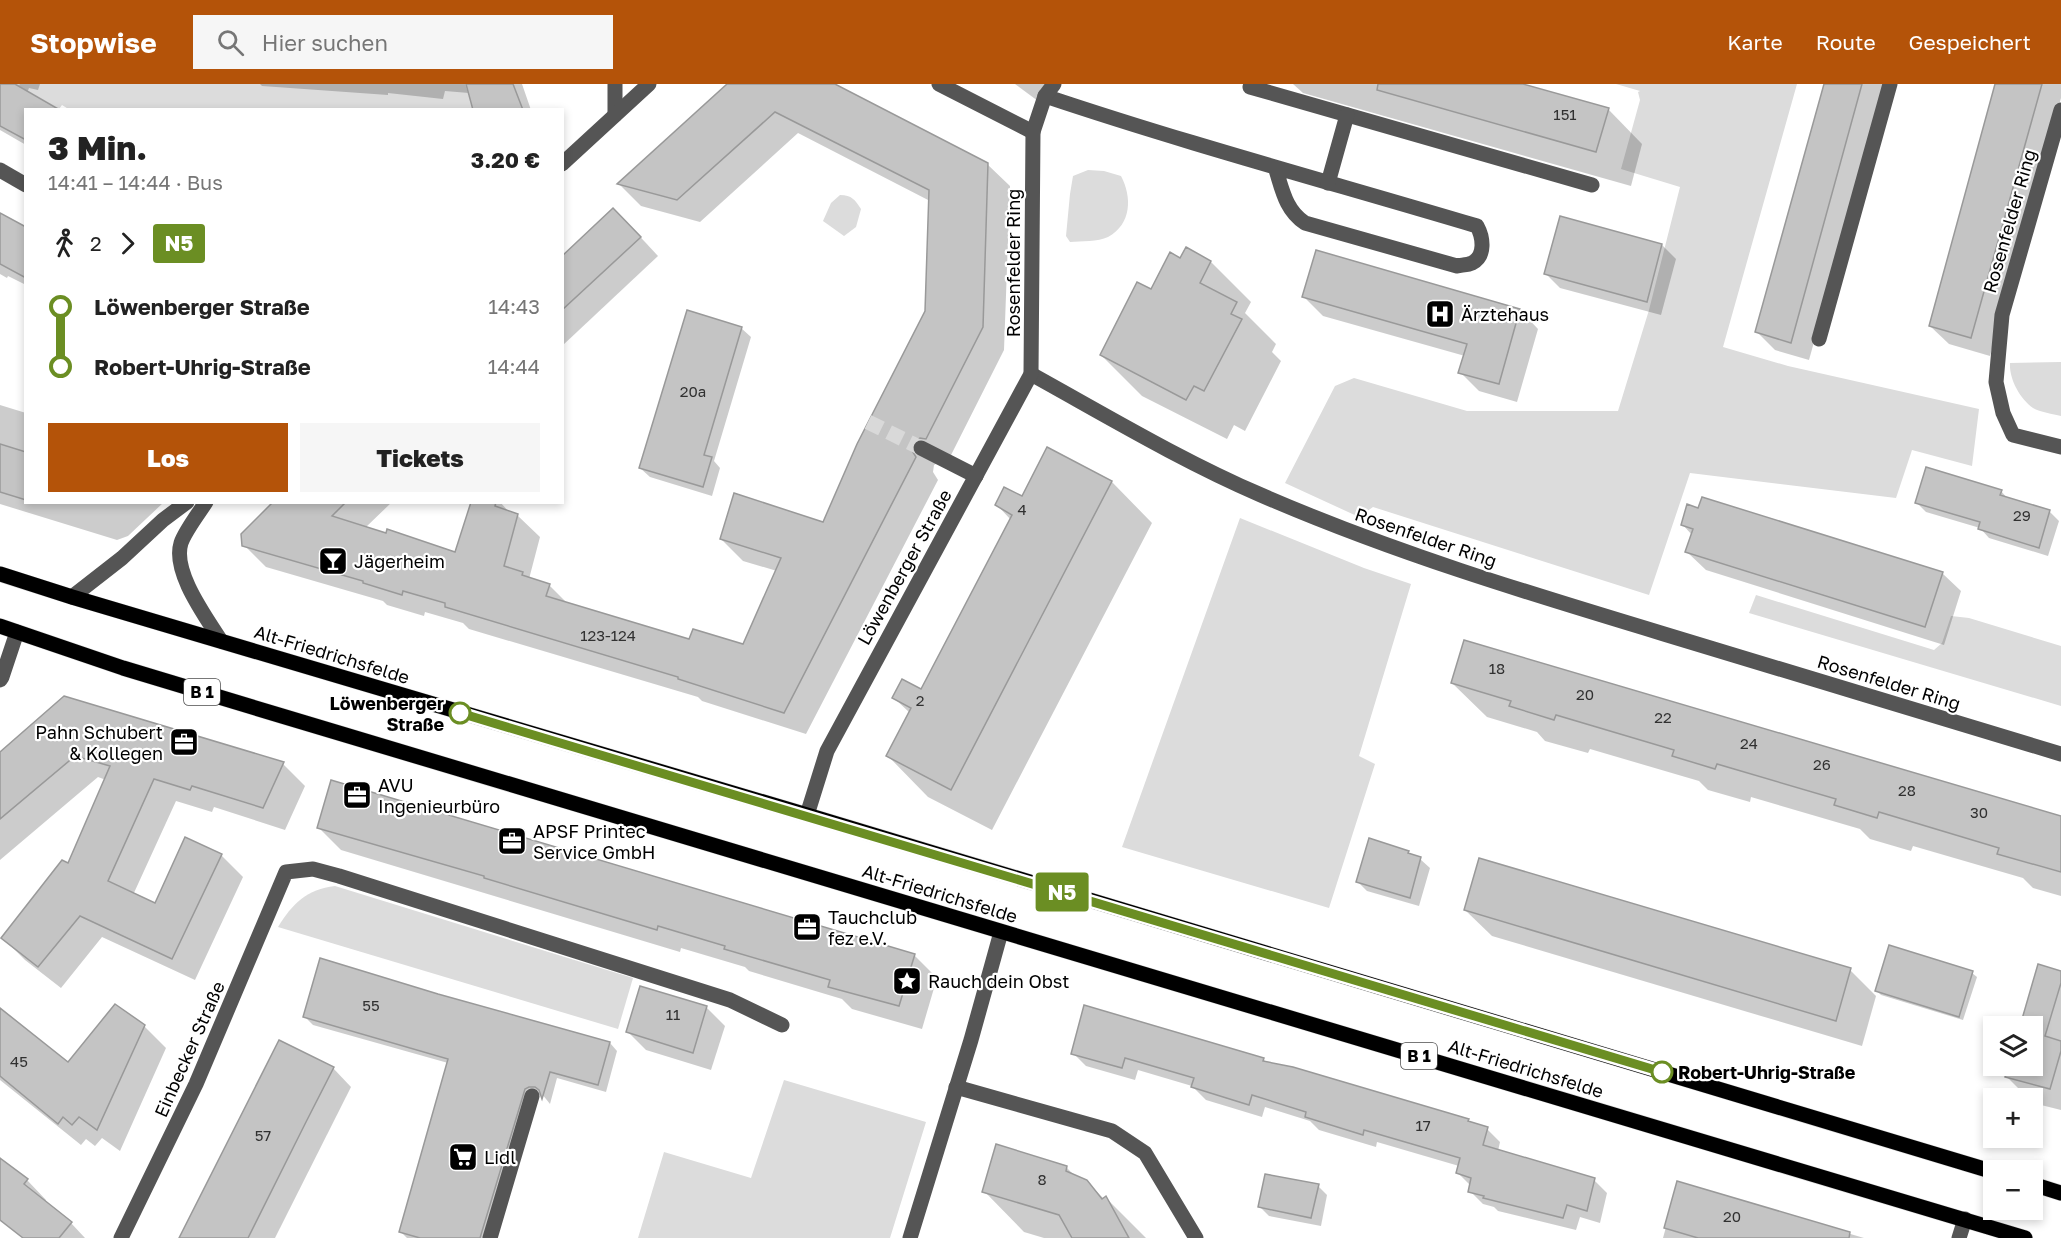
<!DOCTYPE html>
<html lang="de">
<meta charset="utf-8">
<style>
body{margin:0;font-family:"Golos Text",sans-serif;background:#f6f6f6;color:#222;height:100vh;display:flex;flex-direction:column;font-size:22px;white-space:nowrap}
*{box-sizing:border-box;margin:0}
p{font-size:20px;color:#767676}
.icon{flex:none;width:33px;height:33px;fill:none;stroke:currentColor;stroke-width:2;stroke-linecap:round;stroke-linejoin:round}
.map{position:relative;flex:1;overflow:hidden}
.panel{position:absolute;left:24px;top:24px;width:540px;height:396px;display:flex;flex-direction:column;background:#fff;border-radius:0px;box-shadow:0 3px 9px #0003}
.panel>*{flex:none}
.badge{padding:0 12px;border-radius:4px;font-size:21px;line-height:39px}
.buttons{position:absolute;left:1983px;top:932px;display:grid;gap:12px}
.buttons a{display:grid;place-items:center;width:60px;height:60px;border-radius:0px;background:#fff;box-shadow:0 3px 9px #0003;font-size:30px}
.map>.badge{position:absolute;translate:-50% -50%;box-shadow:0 0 0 3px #fff}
.legs{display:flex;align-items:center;gap:9px;height:66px;padding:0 24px;font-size:20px}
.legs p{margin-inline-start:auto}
.headline{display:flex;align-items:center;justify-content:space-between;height:102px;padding:0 24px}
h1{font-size:33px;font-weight:800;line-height:45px}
.cta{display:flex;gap:12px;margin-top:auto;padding:12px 24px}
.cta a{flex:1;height:69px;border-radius:0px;background:#b45309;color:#fff;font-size:24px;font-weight:800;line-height:69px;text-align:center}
.cta a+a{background:#f6f6f6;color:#222}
ul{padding:0 24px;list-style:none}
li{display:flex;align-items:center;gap:21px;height:60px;font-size:22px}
li i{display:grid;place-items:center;width:9px;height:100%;margin:0 8px;background:currentColor}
li i::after{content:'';width:15px;height:15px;margin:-8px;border:4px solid;border-radius:50%;background:#fff}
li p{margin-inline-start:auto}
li:first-child i{background:linear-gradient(#0000 50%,currentColor 0)}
li:last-child i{background:linear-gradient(currentColor 50%,#0000 0)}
header{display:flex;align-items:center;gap:36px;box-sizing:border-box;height:84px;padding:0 30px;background:#b45309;color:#fff}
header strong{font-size:28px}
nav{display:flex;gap:33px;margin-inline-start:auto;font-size:21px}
.search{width:420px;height:54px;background:#f6f6f6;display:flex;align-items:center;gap:15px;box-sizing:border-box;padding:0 21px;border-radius:0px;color:#767676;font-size:22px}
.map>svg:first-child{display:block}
.green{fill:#dcdcdc}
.shadow{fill:#0003}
.building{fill:#c4c4c4;stroke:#999;stroke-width:1.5}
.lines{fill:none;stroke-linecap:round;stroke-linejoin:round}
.minor-tunnel{stroke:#d9d9d9;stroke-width:15;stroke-dasharray:15 8;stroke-linecap:butt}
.major-casing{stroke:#dbdbdb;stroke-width:16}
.minor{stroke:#555;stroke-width:15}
.major{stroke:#000;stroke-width:15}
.line-1-casing{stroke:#fff;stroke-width:14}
.line-1{stroke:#6b8e23;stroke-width:9}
.stop-1-dot{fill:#fff;stroke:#6b8e23;stroke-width:3}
.labels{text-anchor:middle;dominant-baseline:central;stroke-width:4.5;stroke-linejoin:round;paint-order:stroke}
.number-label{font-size:15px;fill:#313131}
.shield{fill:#fff;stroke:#4c4c4c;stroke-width:1.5}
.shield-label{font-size:16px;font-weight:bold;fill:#000}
.street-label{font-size:18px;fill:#000;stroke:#fff}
.poi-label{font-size:18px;fill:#000;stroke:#fff;text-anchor:start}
.stop-label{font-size:18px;font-weight:bold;fill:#000;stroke:#fff;text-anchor:end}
</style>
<header>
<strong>Stopwise</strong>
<div class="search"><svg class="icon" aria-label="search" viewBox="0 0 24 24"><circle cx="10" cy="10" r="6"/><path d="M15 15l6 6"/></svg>Hier suchen</div>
<nav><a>Karte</a><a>Route</a><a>Gespeichert</a></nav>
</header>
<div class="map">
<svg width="2061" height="1154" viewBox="0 0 2061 1154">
<rect width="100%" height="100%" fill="#fff"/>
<!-- green -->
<g class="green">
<polygon points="20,0 465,0 473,25 70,26 62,21 59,25 19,2"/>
<polygon points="1616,0 1797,0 1723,263 1788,282 1979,325 1972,382 1912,366 1896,414 1690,389 1649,511 1373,423 1359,433 1285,399 1335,302 1354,294 1467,327 1618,327 1649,226 1680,103 1621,85 1640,16 1638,8 1640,7"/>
<path d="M 1088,86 L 1104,87 L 1121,92 C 1132,113 1132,140 1108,153 C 1098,158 1081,157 1070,158 L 1066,152 L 1070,110 L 1073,92 Z"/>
<path d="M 840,111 C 852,111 855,116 861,125 L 856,143 L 844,152 L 823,137 L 831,119 Z"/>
<path d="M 2061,278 L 2061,332 C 2053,330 2040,328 2033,324 C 2020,315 2009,295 2010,279 Z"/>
<polygon points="1240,434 1364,484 1411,500 1359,672 1375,680 1329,824 1122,763"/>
<polygon points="1756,511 1934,566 1942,559 1951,532 1969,534 2061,562 2061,622 1749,529"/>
<path d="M 335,802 L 633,894 L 618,945 L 278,843 C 292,820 307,805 335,802 Z"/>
<polygon points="784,996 926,1038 890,1154 638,1154 664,1068 751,1094"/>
</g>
<!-- shadow -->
<g class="shadow">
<polygon points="0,0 40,0 38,6 29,4 27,9 26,61 0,46"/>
<polygon points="260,0 522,0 531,26 475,26 469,9 445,7 443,15 388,9 388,11 262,2"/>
<polygon points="730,0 832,0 987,80 1010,102 1004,266 948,377 943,376 934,381 933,388 938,396 806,650 702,617 698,613 469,545 463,539 425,528 424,532 387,521 383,517 266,483 244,461 276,418 392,418 365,444 456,469 472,418 500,418 510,429 517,431 540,453 529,495 549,501 567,519 690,557 744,562 777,487 743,477 721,455 824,440 927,227 930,117 798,49 700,138 641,122 619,100"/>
<polygon points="1015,0 1056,0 1042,20"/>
<polygon points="1293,0 1518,0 1608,25 1642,60 1631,102 1303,9"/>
<polygon points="1825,0 1886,0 1809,276 1775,266 1757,248"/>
<polygon points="1997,0 2061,0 2061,14 1990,272 1949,260 1930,242"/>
<polygon points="0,131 26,146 26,201 8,192 7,194 0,190"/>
<polygon points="632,144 658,172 562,262 562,174"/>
<polygon points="1662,161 1676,175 1661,231 1560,204 1546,190"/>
<polygon points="1211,178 1251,218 1245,229 1276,260 1272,268 1281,277 1245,347 1234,341 1227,355 1142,312 1101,271 1152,207"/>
<polygon points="1304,213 1520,226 1538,245 1517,318 1479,307 1460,288 1465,272 1323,232"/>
<polygon points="741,244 751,253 714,377 720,384 712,412 650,393 640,384"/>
<polygon points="0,321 26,329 26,418 164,418 128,452 117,456 0,420"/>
<polygon points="1048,365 1112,398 1152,439 992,746 928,713 888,672 910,629 894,614 922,607 1011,436 997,421 1022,414"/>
<polygon points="2001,407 2008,415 2049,427 2059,437 2048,472 1989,454 1980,444 1926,428 1916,418"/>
<polygon points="1683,441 1942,489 1961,507 1944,561 1706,486 1687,468 1692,451"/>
<polygon points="1452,599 2061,734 2061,812 2033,804 2023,794 1913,762 1911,767 1870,755 1860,745 1751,713 1750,718 1708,706 1699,697 1590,665 1588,669 1545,657 1537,648 1487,633"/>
<polygon points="64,614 283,680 305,702 285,746 214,723 212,728 176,717 133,811 155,821 221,771 243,793 195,896 102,853 61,904 25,876 3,854 69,781 106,696 98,693 0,776 0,669"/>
<polygon points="318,743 914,871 937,894 922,945 852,925 842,915 749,887 745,883 681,864 680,868 341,766"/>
<polygon points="1408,768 1412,772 1420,775 1430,784 1419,822 1367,807 1358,798"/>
<polygon points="1465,826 1850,886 1876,912 1862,962 1492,852"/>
<polygon points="2061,888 2061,1026 2033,1019 2032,1014 2028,1014 2006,992 2010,981 2032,981 2032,942 2021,942"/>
<polygon points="1972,889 1977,893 1963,936 1881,911 1877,907"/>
<polygon points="437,911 610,959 617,967 606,1008 557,994 550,1020 542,1010 533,1012 489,1154 407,1154 401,1148 448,979 313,941 305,933"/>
<polygon points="706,923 725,942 711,986 646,966 628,948"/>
<polygon points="0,926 69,980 144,942 166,964 120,1067 102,1054 95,1062 86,1055 81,1061 0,996"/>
<polygon points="1073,969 1263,975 1267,979 1468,1037 1470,1039 1487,1045 1500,1058 1498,1067 1594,1096 1607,1109 1600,1139 1580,1133 1576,1146 1498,1127 1494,1123 1483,1120 1470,1107 1471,1102 1458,1089 1459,1082 1377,1058 1376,1063 1319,1046 1310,1037 1265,1023 1262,1033 1206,1016 1192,1002 1138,986 1135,996 1086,982"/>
<polygon points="333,984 351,1003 275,1154 181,1154"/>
<polygon points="0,1076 27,1096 46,1116 45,1119 71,1139 85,1154 25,1154 0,1134"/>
<polygon points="1066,1083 1075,1092 1087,1098 1104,1115 1106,1114 1146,1154 1044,1154 1024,1148 984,1107"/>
<polygon points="1678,1099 1864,1154 1663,1154"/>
<polygon points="1318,1102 1327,1111 1321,1142 1269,1132 1260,1123"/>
</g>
<!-- building -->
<g class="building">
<polygon points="0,0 15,0 60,26 26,26 26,56 0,42"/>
<polygon points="466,0 513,0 523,26 473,26"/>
<polygon points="727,0 835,0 988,79 983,243 926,355 920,354 913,359 911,365 916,373 784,629 678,595 678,593 445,523 445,519 403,507 402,511 363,499 363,497 242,462 241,450 273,418 346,418 332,432 386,449 387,445 455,468 471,418 496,418 495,422 518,430 504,482 523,488 522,491 550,500 546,512 689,555 693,545 743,560 781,474 720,455 734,409 823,438 857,360 925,227 929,106 775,28 677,116 617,100"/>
<polygon points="1378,0 1523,0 1609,24 1596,68 1377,6"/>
<polygon points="1824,0 1862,0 1791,259 1755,248"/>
<polygon points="1995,0 2042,0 1971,254 1929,242"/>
<polygon points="613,124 641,153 562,226 562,172"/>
<polygon points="0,129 26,143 26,194 0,180"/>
<polygon points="1560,132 1662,160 1647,218 1544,190"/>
<polygon points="1186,163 1211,177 1200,199 1237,218 1231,230 1242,235 1204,307 1194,302 1186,316 1100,271 1137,198 1151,205 1170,168 1180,174"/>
<polygon points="1316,166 1520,225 1499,300 1458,289 1467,260 1302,213"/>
<polygon points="687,226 742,243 704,371 712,373 703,403 639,384"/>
<polygon points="0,360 26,368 26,416 0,408"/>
<polygon points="1047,363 1112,397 951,706 886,672 911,624 892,614 902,595 921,605 1012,431 995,421 1004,403 1022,412"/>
<polygon points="1926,383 2002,406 2000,411 2050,426 2039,464 1978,445 1980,438 1915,419"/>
<polygon points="1702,413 1943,488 1925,543 1685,468 1693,445 1681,441 1687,420 1698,424"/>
<polygon points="1464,556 2061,732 2061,788 1997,770 1999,764 1879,728 1877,734 1834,721 1836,715 1717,680 1715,685 1672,672 1674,666 1556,631 1554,636 1509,622 1511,617 1451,599"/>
<polygon points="64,612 284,678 263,724 192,702 190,706 154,695 108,797 155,819 185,753 222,770 172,875 80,832 38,883 1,854 62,776 68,779 110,682 75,672 0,735 0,668"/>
<polygon points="331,696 915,870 899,922 828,903 830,896 724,865 725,862 658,842 657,846 484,794 484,792 317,744"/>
<polygon points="1369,754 1409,767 1408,769 1421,773 1410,814 1356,798"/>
<polygon points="1479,774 1851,884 1836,937 1464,826"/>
<polygon points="1889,861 1973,887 1959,933 1875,907"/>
<polygon points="320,874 438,910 610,958 598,1001 550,988 542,1015 539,1006 535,1003 529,1003 525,1005 480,1154 420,1154 399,1148 448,975 303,933"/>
<polygon points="2038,880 2061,887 2061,899 2045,952 2061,957 2061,967 2050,1005 2005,993 2008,981 2032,981 2032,942 2020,942"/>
<polygon points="640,902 707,922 693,969 626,948"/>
<polygon points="115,920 145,941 97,1046 79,1033 72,1041 63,1033 58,1040 0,992 0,924 68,978"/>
<polygon points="1084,921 1264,974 1263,977 1293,983 1469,1035 1468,1037 1488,1043 1483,1061 1595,1094 1587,1127 1567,1121 1563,1134 1483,1114 1484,1112 1468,1108 1471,1094 1456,1089 1460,1074 1364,1046 1363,1051 1305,1033 1306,1028 1252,1011 1249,1021 1191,1003 1194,994 1125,974 1122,984 1071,970"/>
<polygon points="279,956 334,983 306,1038 248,1154 179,1154"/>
<polygon points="996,1060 1067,1082 1066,1087 1087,1096 1102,1115 1106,1112 1129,1154 1072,1154 1059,1131 982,1108"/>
<polygon points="0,1074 28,1095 24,1100 72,1138 59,1154 23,1154 0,1136"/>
<polygon points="1265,1090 1319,1100 1311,1134 1258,1123"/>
<polygon points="1677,1097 1850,1148 1849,1154 1698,1154 1664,1144"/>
</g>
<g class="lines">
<!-- minor-tunnel -->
<polyline class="minor-tunnel" points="868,338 921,364"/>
<!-- major casing -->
<g class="major-casing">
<g id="major">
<polyline points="0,490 72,513 807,731 1994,1088"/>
<polyline points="0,542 123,584 282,632 2025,1154"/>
<polyline points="2032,1100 2061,1109"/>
</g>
</g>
<!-- minor -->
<g class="minor">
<polyline points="939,0 1033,48"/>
<polyline points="1250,3 1592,101"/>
<path d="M 1045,12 C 1188,60 1333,99 1477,142 C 1483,153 1486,172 1472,179 C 1468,181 1461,181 1457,182 L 1305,139 C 1285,126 1282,104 1275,83"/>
<polyline points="2061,26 2002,231 1996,298 2003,329 2013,351 2061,363"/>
<polyline points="615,31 615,0"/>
<polyline points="562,80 649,0"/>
<polyline points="0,86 26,101"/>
<polyline points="1328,99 1347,31"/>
<polyline points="1819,255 1890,0"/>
<path d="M 1031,290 C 1107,332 1182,377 1261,411 C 1392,468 1528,509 1664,550 C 1796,590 1929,630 2061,670"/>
<polyline points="921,364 976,392"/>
<path d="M 206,418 C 199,429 185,447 181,459 C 172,488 206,533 221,557"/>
<polyline points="72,513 122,474 163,436 187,418"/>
<polyline points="0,596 2,593 17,548"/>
<polyline points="807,731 827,667 1031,290 1033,48 1045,12 1054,0"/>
<polyline points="956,1003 1112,1047 1145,1069 1196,1154"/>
<polyline points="121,1154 196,1000 286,788 313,785 339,792 730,916 782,941"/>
<polyline points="490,1154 532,1012"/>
<polyline points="910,1154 971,956 1001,848"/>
<polyline points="1959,1154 1965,1135"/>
</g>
<!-- major -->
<use href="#major" class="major"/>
</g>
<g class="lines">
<!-- line-1 casing -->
<g class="line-1-casing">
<polyline id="line-1" points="460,629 1662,988"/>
</g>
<!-- line-1 -->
<use href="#line-1" class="line-1"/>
</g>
<!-- icons -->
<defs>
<g id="hospital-square" transform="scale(1.5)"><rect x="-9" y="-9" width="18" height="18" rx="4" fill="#000" stroke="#fff"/><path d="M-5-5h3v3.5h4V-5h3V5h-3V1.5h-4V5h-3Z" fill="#fff"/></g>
<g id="bar-square" transform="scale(1.5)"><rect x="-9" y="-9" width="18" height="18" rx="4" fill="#000" stroke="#fff"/><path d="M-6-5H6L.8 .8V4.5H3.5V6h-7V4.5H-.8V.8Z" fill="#fff"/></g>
<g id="office-square" transform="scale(1.5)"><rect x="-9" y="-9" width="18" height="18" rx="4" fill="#000" stroke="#fff"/><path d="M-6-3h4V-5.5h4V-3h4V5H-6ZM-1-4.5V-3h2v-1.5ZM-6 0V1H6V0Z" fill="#fff"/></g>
<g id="sight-square" transform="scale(1.5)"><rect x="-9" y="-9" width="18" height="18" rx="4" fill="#000" stroke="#fff"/><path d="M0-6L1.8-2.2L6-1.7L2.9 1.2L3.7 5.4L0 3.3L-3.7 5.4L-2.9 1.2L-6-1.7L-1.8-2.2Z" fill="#fff"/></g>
<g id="supermarket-square" transform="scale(1.5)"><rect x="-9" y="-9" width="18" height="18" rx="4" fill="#000" stroke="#fff"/><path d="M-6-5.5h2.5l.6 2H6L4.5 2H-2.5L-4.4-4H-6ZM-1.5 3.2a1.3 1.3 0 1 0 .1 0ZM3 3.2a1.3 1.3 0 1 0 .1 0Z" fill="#fff"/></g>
</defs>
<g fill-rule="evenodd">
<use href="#hospital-square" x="1440" y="230"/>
<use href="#bar-square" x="333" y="477"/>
<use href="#office-square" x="184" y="658"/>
<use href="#office-square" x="357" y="711"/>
<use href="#office-square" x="512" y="757"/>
<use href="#office-square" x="807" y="843"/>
<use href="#sight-square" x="907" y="897"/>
<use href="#supermarket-square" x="463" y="1073"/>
</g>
<!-- markers -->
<g class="stop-1-dot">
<circle cx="460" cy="629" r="10"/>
<circle cx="1662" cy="988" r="10"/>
</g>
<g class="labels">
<!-- number labels -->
<g class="number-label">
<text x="1565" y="30">151</text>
<text x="693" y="307">20a</text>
<text x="1022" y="425">4</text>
<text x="2022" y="431">29</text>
<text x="608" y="551">123-124</text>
<text x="1497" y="584">18</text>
<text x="1585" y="610">20</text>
<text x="920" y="616">2</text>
<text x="1663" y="633">22</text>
<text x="1749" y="659">24</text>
<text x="1822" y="680">26</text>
<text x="1907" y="706">28</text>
<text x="1979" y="728">30</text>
<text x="371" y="921">55</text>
<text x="673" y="930">11</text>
<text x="19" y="977">45</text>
<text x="1423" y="1041">17</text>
<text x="263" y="1051">57</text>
<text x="1042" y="1095">8</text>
<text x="1732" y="1132">20</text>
</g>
<!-- shield labels -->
<g class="shield">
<rect x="184" y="595" width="36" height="26" rx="4.5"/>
<rect x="1401" y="959" width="36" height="26" rx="4.5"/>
</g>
<g class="shield-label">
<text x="202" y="608">B 1</text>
<text x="1419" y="972">B 1</text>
</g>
<!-- street labels -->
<g class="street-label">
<text transform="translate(2009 137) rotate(-74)">Rosenfelder Ring</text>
<text transform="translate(1013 179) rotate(-90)">Rosenfelder Ring</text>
<text transform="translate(1426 453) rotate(19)">Rosenfelder Ring</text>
<text transform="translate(904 483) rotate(-61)">Löwenberger Straße</text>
<text transform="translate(332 570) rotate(17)">Alt-Friedrichsfelde</text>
<text transform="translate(1889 598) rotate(17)">Rosenfelder Ring</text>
<text transform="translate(940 809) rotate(17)">Alt-Friedrichsfelde</text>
<text transform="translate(189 965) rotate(-66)">Einbecker Straße</text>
<text transform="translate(1526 984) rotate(17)">Alt-Friedrichsfelde</text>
</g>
<!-- poi labels -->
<g class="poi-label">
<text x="1461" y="230">Ärztehaus</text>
<text x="354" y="477">Jägerheim</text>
<text x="163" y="648" text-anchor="end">Pahn Schubert<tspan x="163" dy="21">&amp; Kollegen</tspan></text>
<text x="378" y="701">AVU<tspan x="378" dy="21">Ingenieurbüro</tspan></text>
<text x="533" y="747">APSF Printec<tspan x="533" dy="21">Service GmbH</tspan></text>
<text x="828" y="833">Tauchclub<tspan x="828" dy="21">fez e.V.</tspan></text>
<text x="928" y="897">Rauch dein Obst</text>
<text x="484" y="1073">Lidl</text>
</g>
<!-- stop labels -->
<g class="stop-label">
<text x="444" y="619">Löwenberger<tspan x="444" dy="21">Straße</tspan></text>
<text x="1678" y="988" text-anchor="start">Robert-Uhrig-Straße</text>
</g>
</g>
</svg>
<div class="buttons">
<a><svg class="icon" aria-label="layers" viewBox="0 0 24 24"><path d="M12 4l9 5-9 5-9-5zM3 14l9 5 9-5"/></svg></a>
<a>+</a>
<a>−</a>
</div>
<b class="badge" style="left:1062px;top:808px;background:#6b8e23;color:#fff">N5</b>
<section class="panel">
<div class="headline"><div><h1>3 Min.</h1><p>14:41 – 14:44 · Bus</p></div><b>3.20 €</b></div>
<div class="legs"><svg class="icon" aria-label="walk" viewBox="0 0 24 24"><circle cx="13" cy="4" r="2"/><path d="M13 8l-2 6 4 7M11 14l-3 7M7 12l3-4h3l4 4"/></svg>2<svg class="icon" aria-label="forward" viewBox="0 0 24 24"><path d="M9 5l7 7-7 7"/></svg><b class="badge" style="background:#6b8e23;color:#fff">N5</b></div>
<ul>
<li><i style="color:#6b8e23"></i><b>Löwenberger Straße</b><p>14:43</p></li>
<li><i style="color:#6b8e23"></i><b>Robert-Uhrig-Straße</b><p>14:44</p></li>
</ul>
<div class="cta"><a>Los</a><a>Tickets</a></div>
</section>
</div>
